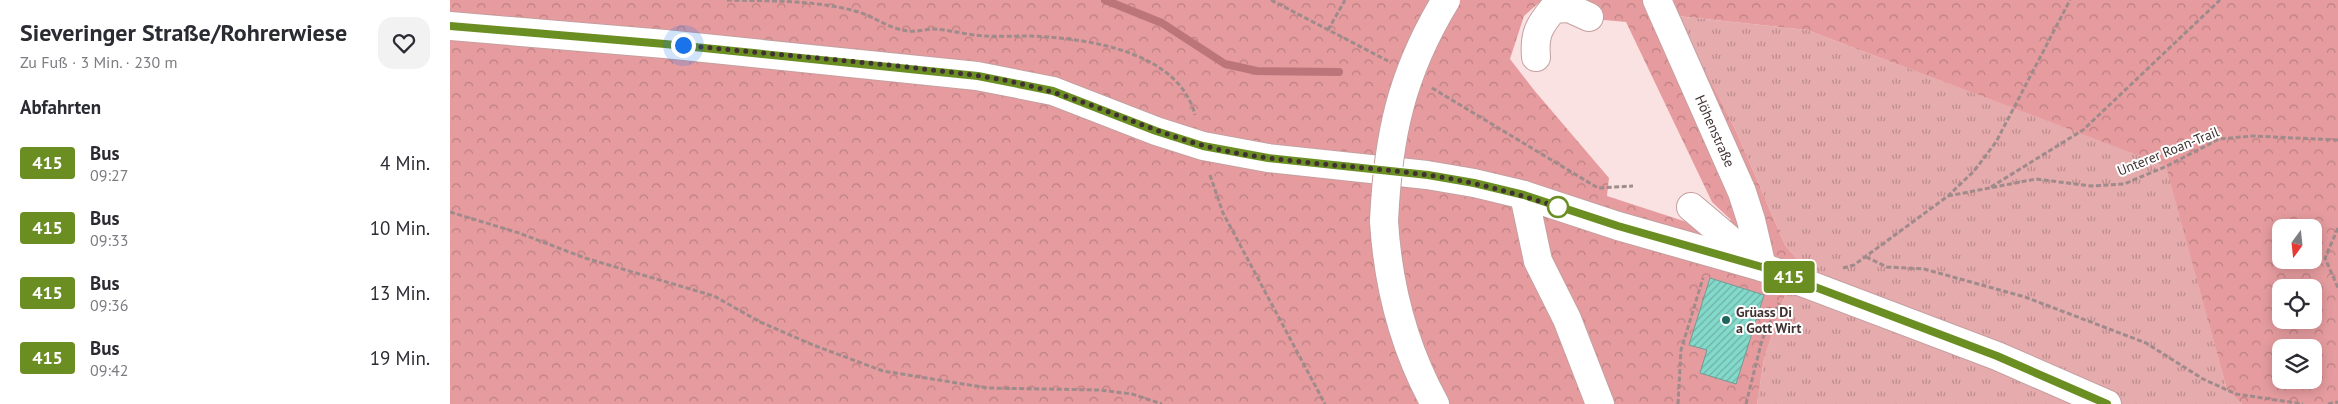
<!DOCTYPE html>
<html lang="de">
<meta charset="utf-8">
<style>
:root{--surface:#fff;--page:#f2f2f3;--text:#2b2b33;--muted:#7c7c81}
body{margin:0;font-family:"PT Sans",sans-serif;background:var(--page);color:var(--text);height:100vh;display:flex;flex-direction:column;font-size:19px;white-space:nowrap}
*{box-sizing:border-box;margin:0}
p{font-size:16px;color:var(--muted)}
.icon{flex:none;width:28px;height:28px;fill:none;stroke:currentColor;stroke-width:2;stroke-linecap:round;stroke-linejoin:round}
.map{position:relative;flex:1;overflow:hidden}
.drawer{display:flex;flex-direction:column;background:var(--surface);width:450px}
.drawer>*{flex:none}
.badge{padding:0 10px;border-radius:4px;font-size:18px;line-height:32px}
.needle{width:32px;rotate:195deg}
.fabs{position:absolute;left:1822px;top:219px;display:grid;gap:10px}
.fabs a{display:grid;place-items:center;width:50px;height:50px;border-radius:10px;background:var(--surface);box-shadow:0 2px 12px #0003;font-size:25px}
.you{position:absolute;width:25px;height:25px;margin:-12px;border:4px solid #fff;border-radius:50%;background:#1a73e8;box-shadow:0 0 0 8px #1a73e833}
.map>.badge{position:absolute;translate:-50% -50%;box-shadow:0 0 0 2px #fff}
h2{padding:0 20px;font-size:19px;line-height:45px}
.round{display:grid;place-items:center;flex:none;width:52px;height:52px;border-radius:15px;background:var(--page)}
.head{display:flex;align-items:center;justify-content:space-between;height:85px;padding:0 20px}
h1{font-size:24px;font-weight:600;line-height:38px}
ul{padding:0;list-style:none}
li{display:flex;align-items:center;gap:15px;height:65px;padding:0 20px}
li div{flex:1}
li b{display:block;font-size:19px}
li em{font-style:normal}
li .badge{min-width:55px;font-weight:700;text-align:center}
main{display:flex;flex:1;min-height:0}
.map>svg:first-child{display:block}
.grass{fill:url(#grass-tufts)}
.forest{fill:url(#forest-crowns);fill-rule:evenodd}
.lines{fill:none;stroke-linecap:round;stroke-linejoin:round}
.stream{stroke:#bc767a;stroke-width:8}
.building{fill:url(#building-hatch);stroke:#739b93}
.minor-casing{stroke:#c59fa0;stroke-width:30}
.major-casing{stroke:#c59fa0;stroke-width:30}
.path{stroke:#9f8b8b;stroke-width:3;stroke-dasharray:5 2.5;stroke-linecap:butt}
.minor{stroke:#fff;stroke-width:28}
.major{stroke:#fff;stroke-width:28}
.minor-bridge-casing{stroke:#c59fa0;stroke-width:30;stroke-linecap:butt}
.minor-bridge{stroke:#fff;stroke-width:28}
.line-casing{stroke:#fff;stroke-width:11}
.line{stroke:#6b8e23;stroke-width:8}
.walk{stroke:#413232;stroke-width:5;stroke-dasharray:0 9}
.stop-dot{fill:#fff;stroke:#6b8e23;stroke-width:2.5}
.poi-dot{fill:#1f675d;stroke:#fff;stroke-width:2}
.labels{text-anchor:middle;stroke-width:4;stroke-linejoin:round;paint-order:stroke}
.street-label{font-size:14px;fill:#413232;stroke:#fff}
.poi-label{font-size:14px;font-weight:bold;fill:#413232;stroke:#fff;text-anchor:start}
</style>
<main>
<section class="drawer">
<div class="head"><div><h1>Sieveringer Straße/Rohrerwiese</h1><p>Zu Fuß · 3 Min. · 230 m</p></div><a class="round"><svg class="icon" aria-label="heart" viewBox="0 0 24 24"><path d="M12 20l-8-8c-3-5 5-10 8-4 3-6 11-1 8 4z"/></svg></a></div>
<h2>Abfahrten</h2>
<ul>
<li><span class="badge" style="background:#6b8e23;color:#fff">415</span><div><b>Bus</b><p>09:27</p></div><em>4 Min.</em></li>
<li><span class="badge" style="background:#6b8e23;color:#fff">415</span><div><b>Bus</b><p>09:33</p></div><em>10 Min.</em></li>
<li><span class="badge" style="background:#6b8e23;color:#fff">415</span><div><b>Bus</b><p>09:36</p></div><em>13 Min.</em></li>
<li><span class="badge" style="background:#6b8e23;color:#fff">415</span><div><b>Bus</b><p>09:42</p></div><em>19 Min.</em></li>
</ul>
</section>
<div class="map">
<svg width="1888" height="404" viewBox="0 0 1888 404">
<defs>
<pattern id="grass-tufts" width="24" height="20" patternUnits="userSpaceOnUse" patternTransform="scale(1.25)"><rect width="24" height="20" fill="#e6abad"/><path d="M3 7l-1-3M5 7V3M7 7l1-3M15 17l-1-3M17 17v-4M19 17l1-3" fill="none" stroke="#bc8c8d"/></pattern>
<pattern id="forest-crowns" width="20" height="18" patternUnits="userSpaceOnUse" patternTransform="scale(1.25)"><rect width="20" height="18" fill="#e69c9f"/><path d="M2 6a3 3 0 1 1 6 0M12 15a3 3 0 1 1 6 0" fill="none" stroke="#bc8082"/></pattern>
<pattern id="building-hatch" width="6" height="6" patternUnits="userSpaceOnUse" patternTransform="scale(1.25)"><rect width="6" height="6" fill="#83dacb"/><path d="M-1 1l2-2M0 6l6-6M5 7l2-2" fill="none" stroke="#6db1a5"/></pattern>
</defs>
<rect width="100%" height="100%" fill="#fbe2e2"/>
<!-- grass -->
<path class="grass" d="M 1226,16 L 1357,30 L 1717,166 L 1777,390 L 1792,404 L 1307,404 L 1314,359 L 1347,259 L 1335,245 L 1286,131 Z"/>
<!-- forest -->
<path class="forest" d="M 0,0 L 1092,0 L 1074,16 L 1060,59 L 1084,90 L 1159,178 L 1157,196 L 1252,227 L 1253,237 L 1281,220 L 1262,202 L 1176,22 L 1154,20 L 1116,0 L 1888,0 L 1888,404 L 1792,404 L 1777,390 L 1716,166 L 1357,30 L 1227,16 L 1286,131 L 1335,245 L 1347,259 L 1314,359 L 1307,404 L 0,404 ZM 1831,228 L 1864,228 L 1864,260 L 1831,260 ZM 1831,288 L 1864,288 L 1864,320 L 1831,320 ZM 1831,348 L 1864,348 L 1864,380 L 1831,380 Z"/>
<g class="lines">
<!-- stream -->
<path class="stream" d="M 655,0 L 712,23 L 775,64 L 807,71 L 889,72"/>
</g>
<!-- building -->
<path class="building" d="M 1260,278 L 1314,295 L 1286,384 L 1250,373 L 1257,350 L 1239,345 Z"/>
<g class="lines">
<!-- minor casing -->
<g class="minor-casing">
<path id="minor" d="M 1207,0 L 1292,192 L 1301,220 L 1312,267
M 1086,57 C 1084,34 1089,26 1103,9 L 1119,8 L 1139,17
M 1074,195 L 1088,261 L 1117,319 L 1150,404
M 1241,207 L 1312,267
M 934,221 C 938,287 953,346 985,404"/>
</g>
<!-- major casing -->
<g class="major-casing">
<path id="major" d="M 0,26 L 215,44 L 527,76 L 603,91 L 706,131 L 753,146 L 818,158 L 977,175 L 1024,183 L 1074,195 L 1168,226 L 1312,267 L 1547,356 L 1657,404"/>
</g>
<!-- path -->
<path class="path" d="M 277,0 C 320,1 364,0 405,11 C 424,16 439,29 458,31 C 467,32 476,29 485,29 C 501,30 517,35 534,36 C 555,37 577,35 598,37 C 651,41 730,56 745,115
M 821,0 L 938,61
M 878,30 L 895,0
M 982,88 L 1148,188 L 1183,186
M 760,175 L 773,213 L 875,404
M 1541,187 L 1633,130 L 1770,0
M 1498,196 L 1586,179 L 1641,186 L 1674,184 L 1717,166 L 1769,139 L 1803,136 L 1888,140
M 0,212 L 69,233 L 135,258 L 264,296 L 310,322 L 363,345 L 433,371 L 538,388 L 650,390 L 682,394 L 712,404
M 1888,228 L 1875,258 L 1888,288
M 1416,257 L 1437,267 L 1474,269 L 1575,297 L 1696,343 L 1753,379 L 1786,394 L 1853,404
M 1393,268 L 1404,265 L 1415,257 L 1498,196 L 1524,171 L 1546,142 L 1620,0
M 1228,404 L 1231,350 L 1253,278
M 1296,404 L 1312,340 L 1329,303
M 1878,404 L 1888,402"/>
<!-- minor -->
<use href="#minor" class="minor"/>
<!-- major -->
<use href="#major" class="major"/>
<!-- minor-bridge casing -->
<g class="minor-bridge-casing">
<path id="minor-bridge" d="M 934,221 C 938,136 951,74 996,0"/>
</g>
<!-- minor-bridge -->
<use href="#minor-bridge" class="minor-bridge"/>
</g>
<g class="lines">
<!-- line casing -->
<g class="line-casing">
<path id="line" d="M 0,26 L 215,44 L 528,76 L 603,91 L 706,131 L 753,146 L 818,158 L 978,175 L 1024,183 L 1074,195 L 1168,226 L 1312,267 L 1547,356 L 1657,404"/>
</g>
<!-- line -->
<use href="#line" class="line"/>
<!-- walk -->
<path class="walk" d="M 233,45 C 308,53 382,59 457,67 C 495,72 535,75 572,84 C 644,100 709,138 781,152 C 846,164 912,166 977,175 C 1022,181 1065,193 1108,207"/>
</g>
<!-- markers -->
<circle class="stop-dot" cx="1108" cy="207" r="10"/>
<circle class="poi-dot" cx="1276" cy="320" r="5"/>
<g class="labels">
<!-- street labels -->
<g class="street-label">
<text transform="translate(1265 131) rotate(66)" y="5">Höhenstraße</text>
<text transform="translate(1718 151) rotate(-22)" y="5">Unterer Roan-Trail</text>
</g>
<!-- poi labels -->
<g class="poi-label">
<text x="1286" y="317">Grüass Di<tspan x="1286" dy="16">a Gott Wirt</tspan></text>
</g>
</g>
</svg>
<div class="fabs">
<a><svg class="needle" viewBox="-14 -14 28 28"><path d="M0-13l5 13h-10z" fill="#e53935"/><path d="M0 13l5-13h-10z" fill="#7c7c81"/></svg></a>
<a><svg class="icon" aria-label="locate" viewBox="0 0 24 24"><circle cx="12" cy="12" r="6"/><path d="M12 2v4M12 18v4M2 12h4M18 12h4"/></svg></a>
<a><svg class="icon" aria-label="layers" viewBox="0 0 24 24"><path d="M12 4l9 5-9 5-9-5zM3 14l9 5 9-5"/></svg></a>
</div>
<div class="you" style="left:233px;top:45px"></div>
<b class="badge" style="left:1339px;top:277px;background:#6b8e23;color:#fff">415</b>
</div>
</main>
